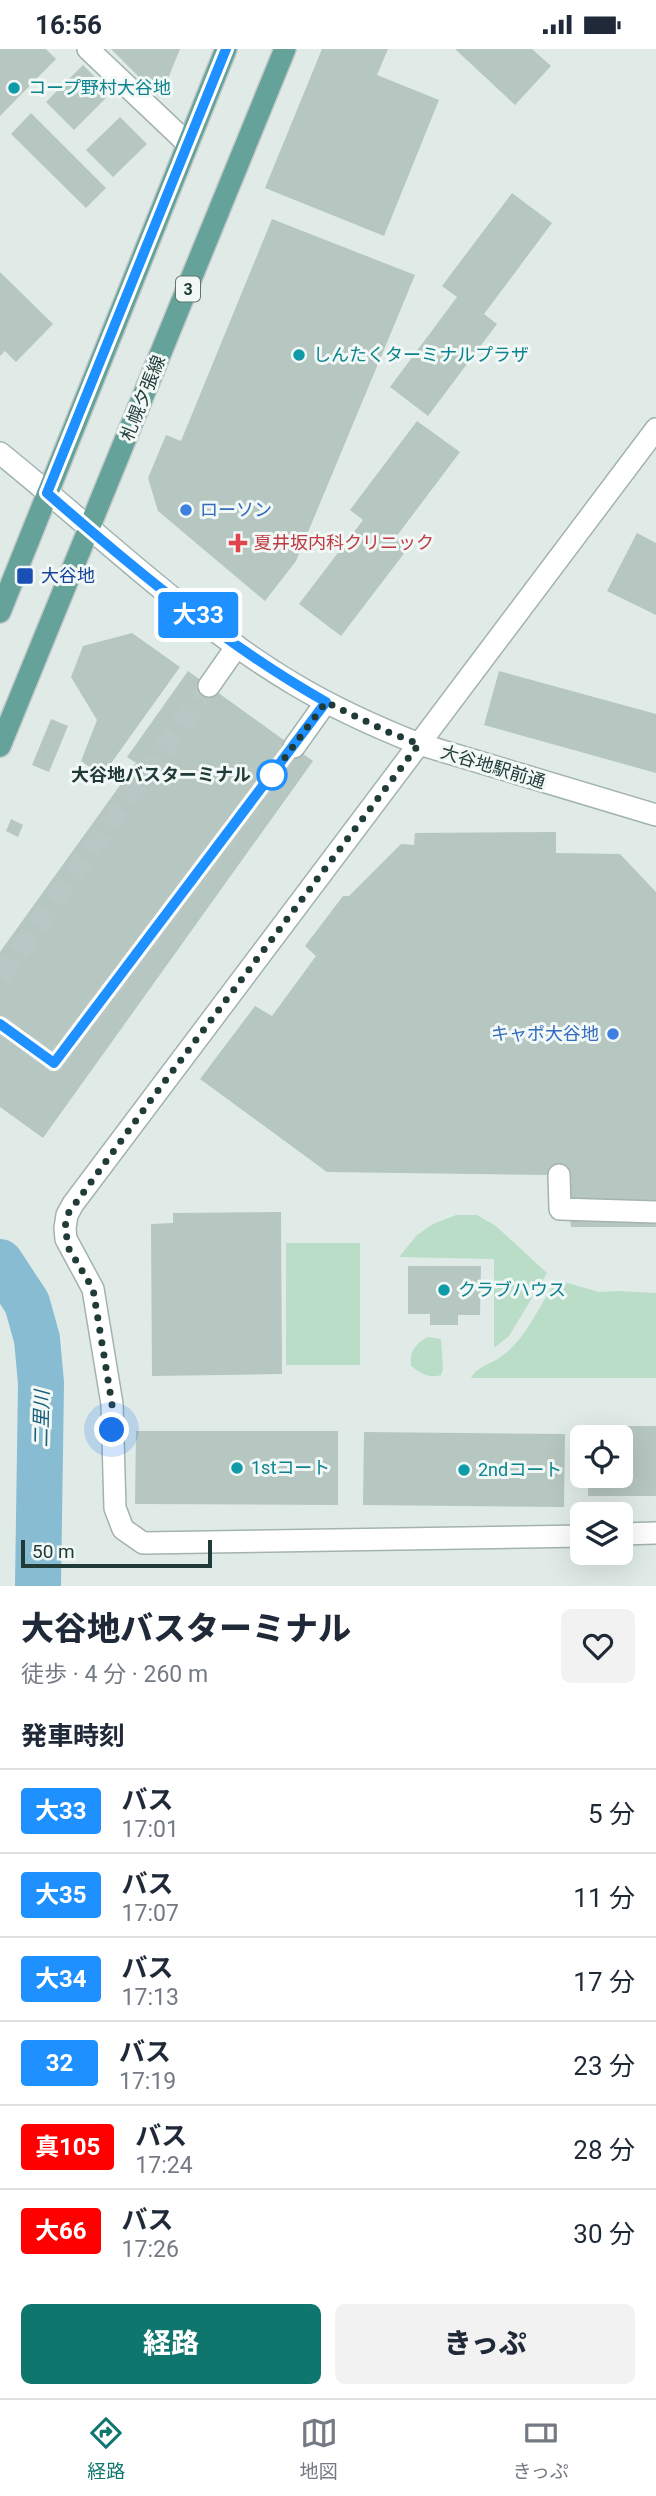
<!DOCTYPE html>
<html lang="ja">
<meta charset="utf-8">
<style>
:root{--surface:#fff;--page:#f2f2f3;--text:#1f2937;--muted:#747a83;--line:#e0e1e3;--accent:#0f766e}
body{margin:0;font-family:Roboto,"Noto Sans JP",sans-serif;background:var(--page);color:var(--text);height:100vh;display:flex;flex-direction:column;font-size:26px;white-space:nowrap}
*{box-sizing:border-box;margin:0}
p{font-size:23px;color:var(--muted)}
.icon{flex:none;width:38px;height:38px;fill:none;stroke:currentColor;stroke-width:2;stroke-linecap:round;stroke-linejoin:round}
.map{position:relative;height:1537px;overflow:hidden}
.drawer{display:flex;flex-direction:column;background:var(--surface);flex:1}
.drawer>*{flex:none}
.badge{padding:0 14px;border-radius:5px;font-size:24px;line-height:46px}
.buttons{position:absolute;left:570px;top:1376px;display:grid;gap:14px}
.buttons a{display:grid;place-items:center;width:63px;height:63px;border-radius:10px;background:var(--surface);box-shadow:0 7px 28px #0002;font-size:35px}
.scale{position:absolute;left:21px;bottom:18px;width:191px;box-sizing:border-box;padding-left:7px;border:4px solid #213c38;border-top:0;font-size:19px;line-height:24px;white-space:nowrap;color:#213c38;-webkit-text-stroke:5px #f1f8f5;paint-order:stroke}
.you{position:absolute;width:35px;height:35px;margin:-18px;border:5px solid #fff;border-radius:50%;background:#1a73e8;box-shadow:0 0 0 10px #1a73e833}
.map>.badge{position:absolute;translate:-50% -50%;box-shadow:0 0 0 4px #fff}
h2{padding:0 21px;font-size:26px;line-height:63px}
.round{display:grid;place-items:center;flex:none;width:74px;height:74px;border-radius:10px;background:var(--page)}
.summary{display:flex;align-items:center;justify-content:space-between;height:119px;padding:0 21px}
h1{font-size:33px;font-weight:800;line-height:52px}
.action{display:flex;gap:14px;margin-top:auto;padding:14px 21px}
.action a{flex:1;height:80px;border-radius:10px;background:var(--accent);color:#fff;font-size:28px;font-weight:800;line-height:80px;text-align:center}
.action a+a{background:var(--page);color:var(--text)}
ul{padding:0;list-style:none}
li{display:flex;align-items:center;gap:21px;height:84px;padding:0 21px;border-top:2px solid var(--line)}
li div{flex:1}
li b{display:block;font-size:26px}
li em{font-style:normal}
li .badge{min-width:77px;font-weight:700;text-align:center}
.status{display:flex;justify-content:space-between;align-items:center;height:49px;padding:0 35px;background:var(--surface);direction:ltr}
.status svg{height:19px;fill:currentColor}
.tab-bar{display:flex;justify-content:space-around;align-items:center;height:98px;border-top:2px solid var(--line);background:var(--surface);font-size:19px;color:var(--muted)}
.tab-bar a{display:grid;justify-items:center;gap:4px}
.tab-bar .on{color:var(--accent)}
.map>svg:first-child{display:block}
.green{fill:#b9ddc7}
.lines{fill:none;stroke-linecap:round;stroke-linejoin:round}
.river{stroke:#87bcd2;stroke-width:46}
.building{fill:#b6c6c1}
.minor-tunnel{stroke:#bac8c5;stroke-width:21;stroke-dasharray:21 10;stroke-linecap:butt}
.minor-casing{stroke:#a3b3b0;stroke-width:24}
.major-casing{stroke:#c1c8c7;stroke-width:24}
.minor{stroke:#fff;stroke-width:21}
.major{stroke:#64a29a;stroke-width:21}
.line-casing{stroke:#fff;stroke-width:16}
.line{stroke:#1e90ff;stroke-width:10}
.walk{stroke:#213c38;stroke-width:7;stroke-dasharray:0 12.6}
.culture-dot{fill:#0f9aa8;stroke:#f1f8f5;stroke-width:2.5}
.shop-dot{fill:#3f7fe0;stroke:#f1f8f5;stroke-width:2.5}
.health-dot{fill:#e0444e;stroke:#f1f8f5;stroke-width:2.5}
.transit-dot{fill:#1a4fb4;stroke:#f1f8f5;stroke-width:2.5}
.stop-dot{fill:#fff;stroke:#1e90ff;stroke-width:3.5}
.labels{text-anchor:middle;stroke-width:6;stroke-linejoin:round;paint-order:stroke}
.shield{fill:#f1f8f5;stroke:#5f7471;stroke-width:2}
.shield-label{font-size:16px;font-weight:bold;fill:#213c38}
.culture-label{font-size:18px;fill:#0d838f;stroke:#f1f8f5;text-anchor:start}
.street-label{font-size:18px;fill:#213c38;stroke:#f1f8f5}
.shop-label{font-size:18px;fill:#366cbe;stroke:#f1f8f5;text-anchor:start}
.health-label{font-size:18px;fill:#be3a42;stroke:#f1f8f5;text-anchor:start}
.transit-label{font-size:18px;fill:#164399;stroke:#f1f8f5;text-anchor:start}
.stop-label{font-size:18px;font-weight:bold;fill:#213c38;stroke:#f1f8f5;text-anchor:end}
.water-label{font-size:19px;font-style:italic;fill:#1a5c79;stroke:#f1f8f5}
</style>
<div class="status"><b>16:56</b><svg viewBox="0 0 49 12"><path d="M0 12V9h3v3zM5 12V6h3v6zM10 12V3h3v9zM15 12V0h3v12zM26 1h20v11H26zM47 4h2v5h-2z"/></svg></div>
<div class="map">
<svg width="656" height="1537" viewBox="0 0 656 1537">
<rect width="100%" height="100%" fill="#e0ebe8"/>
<!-- green -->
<path class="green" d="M 456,1166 L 477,1166 L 496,1177 L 547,1224 L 509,1287 L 494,1299 L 494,1210 L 399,1208 L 417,1186 L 433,1175 Z
M 286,1194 L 360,1194 L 360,1316 L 286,1316 Z
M 557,1231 L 599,1243 L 618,1242 L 656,1244 L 656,1329 L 471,1329 C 477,1317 492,1315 502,1307 C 527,1289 539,1256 557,1231 Z
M 428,1288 L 441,1290 L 443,1320 L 441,1326 C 429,1330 421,1324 411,1317 C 409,1303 416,1294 428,1288 Z"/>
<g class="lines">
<!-- river -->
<path class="river" d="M 0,1213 L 27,1254 L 37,1290 L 41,1334 L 38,1537"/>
</g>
<!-- building -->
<path class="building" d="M 0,0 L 46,0 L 56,10 L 0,67 Z
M 111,0 L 180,0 L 160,49 Z
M 322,0 L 388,0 L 377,26 L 439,51 L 384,187 L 265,139 Z
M 455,0 L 532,0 L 551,17 L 515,56 Z
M 83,16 L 111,44 L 74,81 L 46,53 Z
M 31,64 L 106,139 L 86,159 L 11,85 Z
M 120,68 L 147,95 L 113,128 L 86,101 Z
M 512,144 L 552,174 L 484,265 L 497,275 L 428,367 L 390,338 L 457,248 L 442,237 Z
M 272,170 L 415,226 L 296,512 L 265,552 L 158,462 L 148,429 L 166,386 L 181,392 Z
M 0,223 L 53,275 L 16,313 L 5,302 L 0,307 Z
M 417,372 L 460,403 L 396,488 L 409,498 L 341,587 L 299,555 L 363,471 L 350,461 Z
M 637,484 L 656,494 L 656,566 L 607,542 Z
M 132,584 L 180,618 L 102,727 L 81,712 L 97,671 L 71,628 L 83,597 Z
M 188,622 L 313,712 L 43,1089 L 0,1058 L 0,903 L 136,714 L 127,708 Z
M 499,622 L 656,665 L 656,724 L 484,676 Z
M 51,670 L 68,677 L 49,723 L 32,716 Z
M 11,770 L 23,776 L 18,788 L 6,782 Z
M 556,783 L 556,804 L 620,805 L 656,843 L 656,1178 L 571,1178 L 570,1169 L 551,1169 L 551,1126 L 327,1123 L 200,1030 L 255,957 L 272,967 L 316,907 L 305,897 L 343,847 L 349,847 L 401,795 L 414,796 L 415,784 Z
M 281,1163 L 282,1325 L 152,1327 L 151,1175 L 173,1174 L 173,1164 Z
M 408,1217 L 481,1217 L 480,1266 L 458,1266 L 458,1276 L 430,1276 L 430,1265 L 408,1265 Z
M 588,1377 L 656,1377 L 656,1447 L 588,1447 L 588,1426 L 621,1426 L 621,1388 L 588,1388 Z
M 136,1382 L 338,1382 L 338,1456 L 135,1455 Z
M 364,1383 L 565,1385 L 564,1458 L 363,1456 Z"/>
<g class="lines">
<!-- minor-tunnel -->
<path class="minor-tunnel" d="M 0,928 L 209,637
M 0,975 L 54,1014 L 294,698"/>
<!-- minor casing -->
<g class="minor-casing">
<path id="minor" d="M 88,0 L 187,94
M 0,404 C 97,482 187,571 294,635 C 334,659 376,678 419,695 L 656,766
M 209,637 L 237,597
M 294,698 L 326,653
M 559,1126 L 560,1160 L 656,1163
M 621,1485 L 656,1484
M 583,1487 L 143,1494 L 123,1480 L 115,1459 L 112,1355 L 93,1240 L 66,1190 L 65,1179 L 67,1166 L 73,1155 L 656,380"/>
</g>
<!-- major casing -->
<g class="major-casing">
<path id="major" d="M 0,563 L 226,0
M 0,697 L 285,0"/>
</g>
<!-- minor -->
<use href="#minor" class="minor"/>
<!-- major -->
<use href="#major" class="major"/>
</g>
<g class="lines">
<!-- line casing -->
<g class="line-casing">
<path id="line" d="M 0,975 L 54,1014 L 326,653 C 225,596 134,520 47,444 L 226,0"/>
</g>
<!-- line -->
<use href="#line" class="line"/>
<!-- walk -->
<path class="walk" d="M 112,1381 L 112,1355 L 93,1240 L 69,1200 L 65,1179 L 67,1166 L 153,1048 L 419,695 L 388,683 L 326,653 L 272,726"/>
</g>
<!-- markers -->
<g class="culture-dot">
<circle cx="14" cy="39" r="7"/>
<circle cx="299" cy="306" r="7"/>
<circle cx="444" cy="1241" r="7"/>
<circle cx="237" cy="1419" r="7"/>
<circle cx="464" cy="1421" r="7"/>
</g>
<g class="shop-dot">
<circle cx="186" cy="461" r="7"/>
<circle cx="613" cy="985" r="7"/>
</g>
<path class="health-dot" d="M234.5 483.5h7v7h7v7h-7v7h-7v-7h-7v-7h7z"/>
<rect class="transit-dot" x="16" y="518" width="18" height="18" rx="3.5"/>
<circle class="stop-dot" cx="272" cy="726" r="14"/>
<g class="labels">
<!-- shield labels -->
<rect class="shield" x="176" y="227.5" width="24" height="25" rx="5"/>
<g class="shield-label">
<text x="188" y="246">3</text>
</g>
<!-- culture labels -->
<g class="culture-label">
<text x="28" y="45">コープ野村大谷地</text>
<text x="313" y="312">しんたくターミナルプラザ</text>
<text x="458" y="1247">クラブハウス</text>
<text x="251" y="1425">1stコート</text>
<text x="478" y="1427">2ndコート</text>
</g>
<!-- street labels -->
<g class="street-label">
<text transform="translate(143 349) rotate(-68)" y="6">札幌夕張線</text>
<text transform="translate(493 718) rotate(17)" y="6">大谷地駅前通</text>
</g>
<!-- shop labels -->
<g class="shop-label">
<text x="200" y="467">ローソン</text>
<text x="599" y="991" text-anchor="end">キャポ大谷地</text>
</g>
<!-- health labels -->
<g class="health-label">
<text x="254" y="500">夏井坂内科クリニック</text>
</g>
<!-- transit labels -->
<g class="transit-label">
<text x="41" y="533">大谷地</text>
</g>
<!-- stop labels -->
<g class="stop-label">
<text x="251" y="732">大谷地バスターミナル</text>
</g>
<!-- water labels -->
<g class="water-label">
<text transform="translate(41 1370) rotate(-89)" y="7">二里川</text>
</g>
</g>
</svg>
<div class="buttons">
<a><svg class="icon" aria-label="locate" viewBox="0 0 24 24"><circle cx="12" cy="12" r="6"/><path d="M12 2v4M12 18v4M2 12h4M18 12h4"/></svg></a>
<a><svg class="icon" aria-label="layers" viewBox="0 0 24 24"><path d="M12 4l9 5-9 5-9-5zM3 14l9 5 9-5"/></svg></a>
</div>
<div class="scale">50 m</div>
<div class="you" style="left:112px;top:1381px"></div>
<b class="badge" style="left:198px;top:566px;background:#1e90ff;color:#fff">大33</b>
</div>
<section class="drawer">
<div class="summary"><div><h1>大谷地バスターミナル</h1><p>徒歩 · 4 分 · 260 m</p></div><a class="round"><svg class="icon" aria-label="heart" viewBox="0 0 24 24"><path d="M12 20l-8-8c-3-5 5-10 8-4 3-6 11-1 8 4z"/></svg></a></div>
<h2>発車時刻</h2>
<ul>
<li><span class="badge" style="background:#1e90ff;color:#fff">大33</span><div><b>バス</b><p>17:01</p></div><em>5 分</em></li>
<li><span class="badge" style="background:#1e90ff;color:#fff">大35</span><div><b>バス</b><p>17:07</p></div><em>11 分</em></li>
<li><span class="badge" style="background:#1e90ff;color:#fff">大34</span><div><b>バス</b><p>17:13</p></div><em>17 分</em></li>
<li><span class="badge" style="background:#1e90ff;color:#fff">32</span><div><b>バス</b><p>17:19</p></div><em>23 分</em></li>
<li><span class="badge" style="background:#f00;color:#fff">真105</span><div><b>バス</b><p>17:24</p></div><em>28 分</em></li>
<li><span class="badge" style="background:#f00;color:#fff">大66</span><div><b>バス</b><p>17:26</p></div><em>30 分</em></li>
</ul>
<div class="action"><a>経路</a><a>きっぷ</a></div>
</section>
<nav class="tab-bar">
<a class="on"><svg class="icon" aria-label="directions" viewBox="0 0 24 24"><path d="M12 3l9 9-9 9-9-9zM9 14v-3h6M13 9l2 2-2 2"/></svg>経路</a>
<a><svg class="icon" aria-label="map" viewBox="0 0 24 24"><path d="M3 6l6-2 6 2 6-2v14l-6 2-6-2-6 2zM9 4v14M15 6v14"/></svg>地図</a>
<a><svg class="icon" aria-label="tickets" viewBox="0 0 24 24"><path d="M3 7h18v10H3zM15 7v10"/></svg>きっぷ</a>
</nav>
